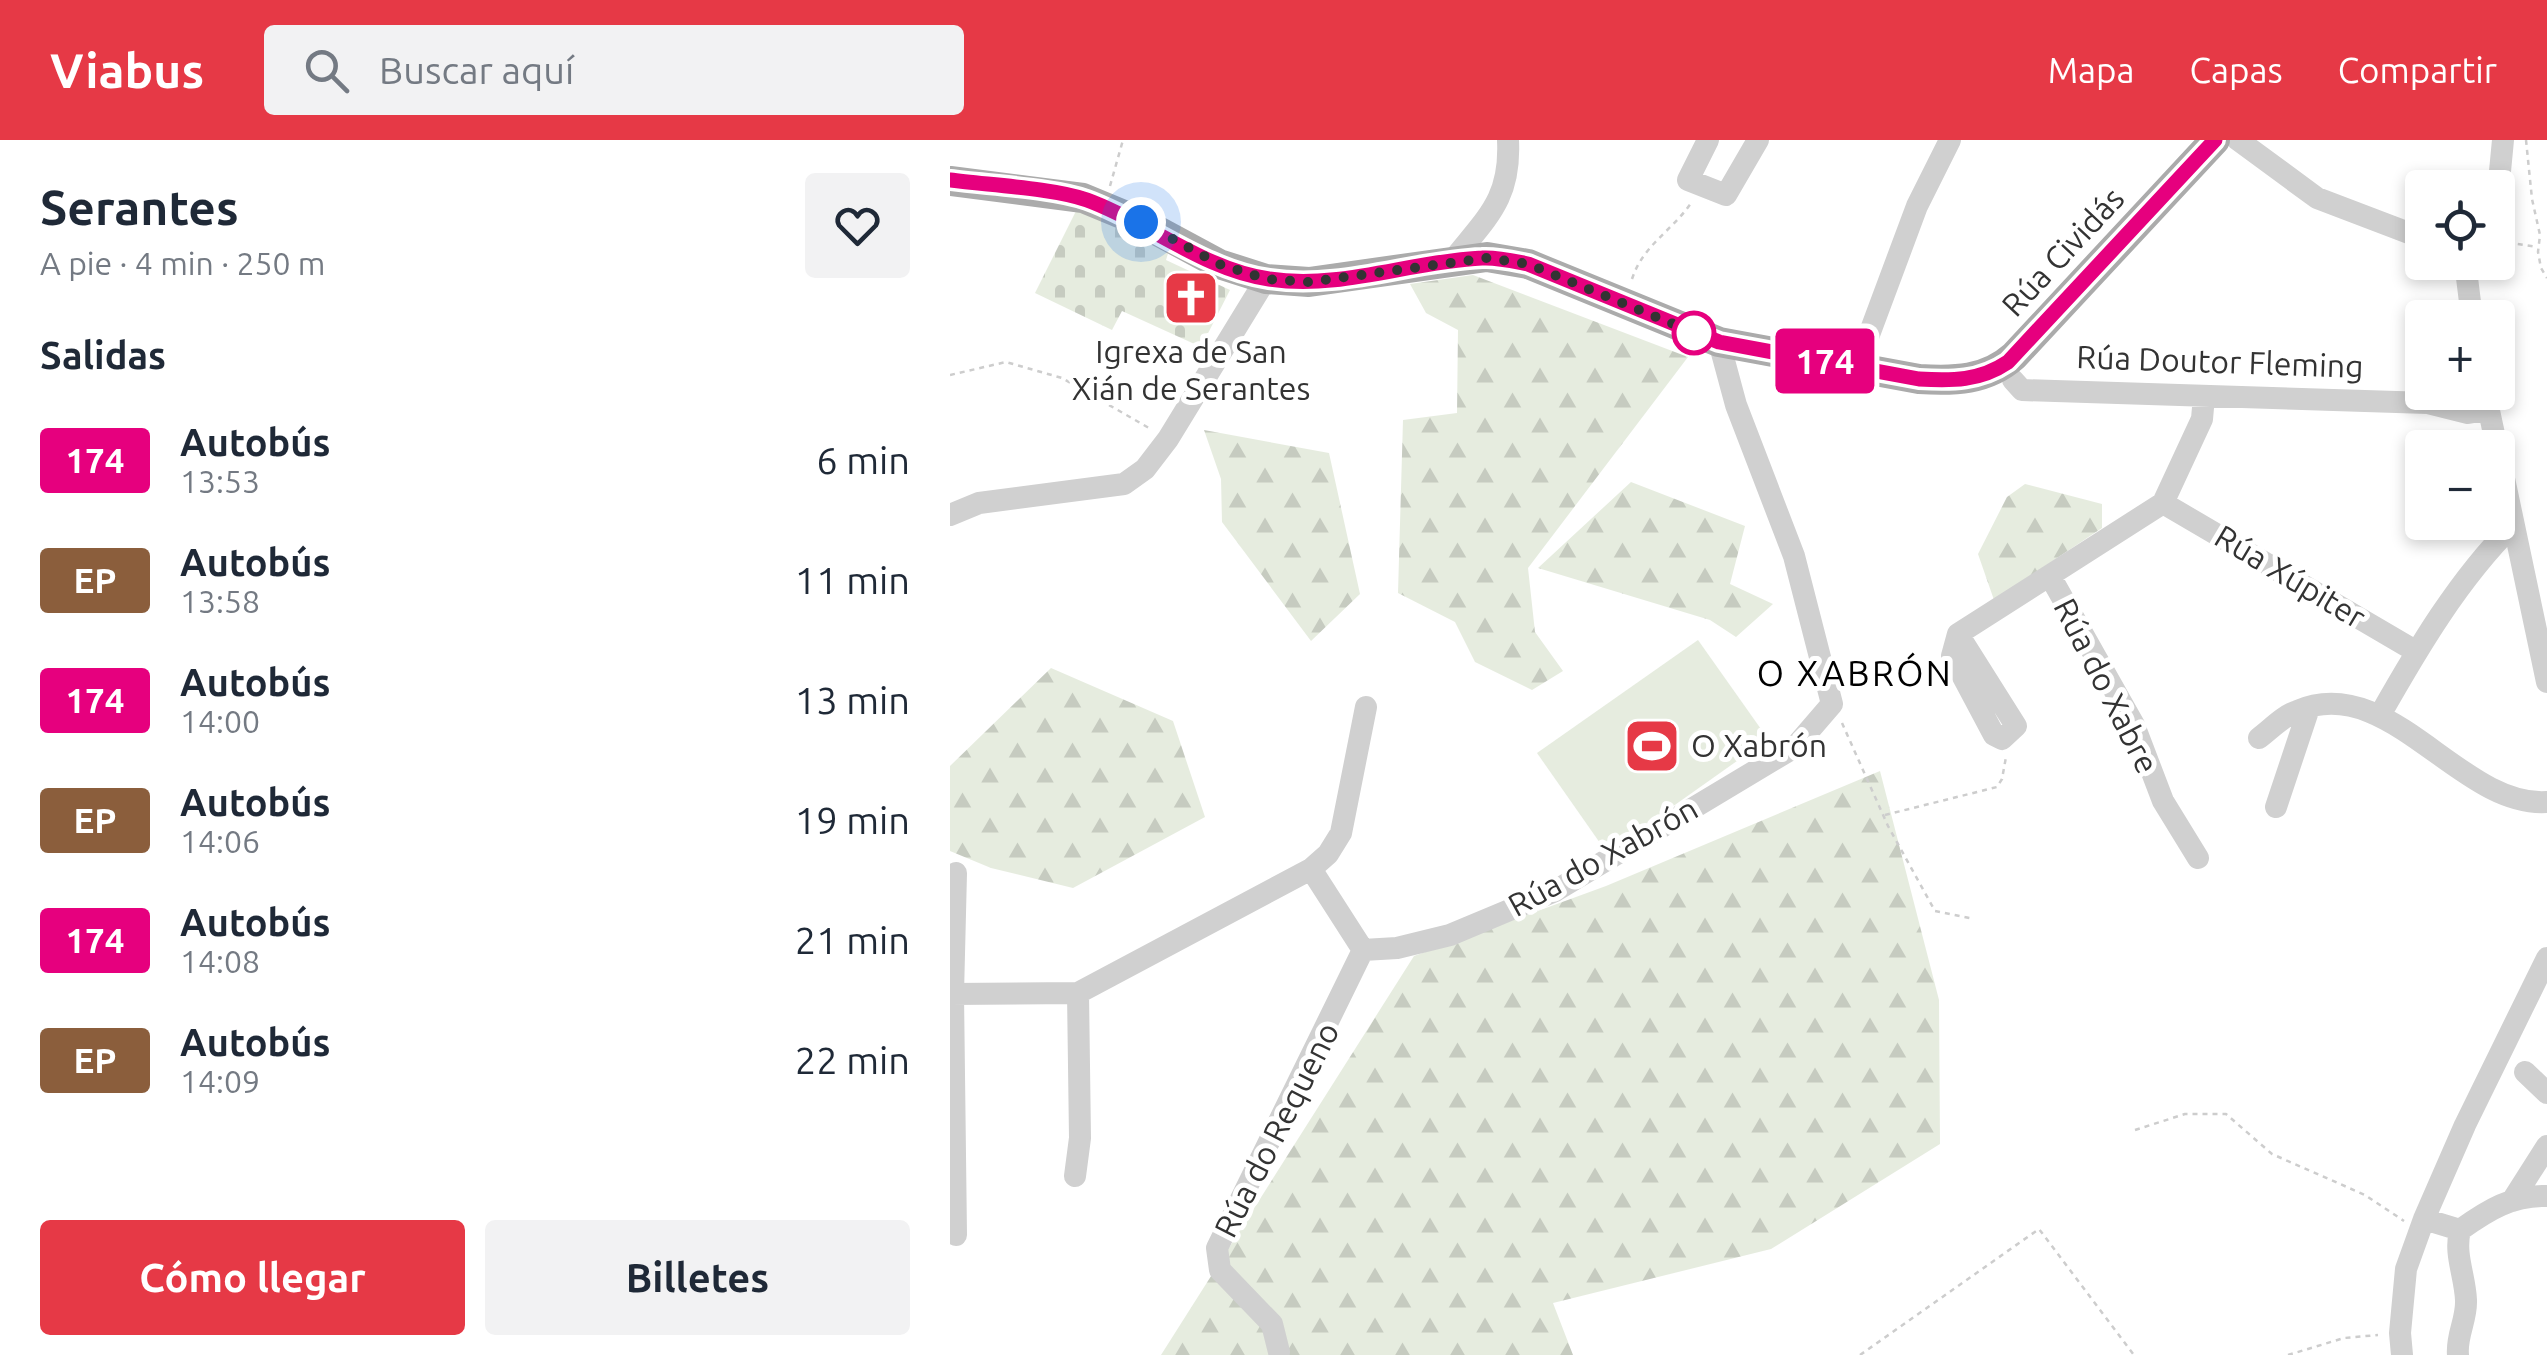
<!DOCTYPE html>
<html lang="es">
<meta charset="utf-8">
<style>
:root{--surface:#fff;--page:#f2f2f3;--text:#1f2937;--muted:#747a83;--accent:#e63946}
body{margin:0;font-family:Ubuntu,sans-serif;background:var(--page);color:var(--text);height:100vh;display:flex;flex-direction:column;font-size:38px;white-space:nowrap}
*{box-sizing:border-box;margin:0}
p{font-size:32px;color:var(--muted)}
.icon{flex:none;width:55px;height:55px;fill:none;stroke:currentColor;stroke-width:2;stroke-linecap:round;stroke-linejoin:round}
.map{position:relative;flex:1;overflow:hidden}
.details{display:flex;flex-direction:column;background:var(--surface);width:950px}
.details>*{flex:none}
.badge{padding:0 20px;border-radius:8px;font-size:35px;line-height:65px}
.fabs{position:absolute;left:1455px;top:30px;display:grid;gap:20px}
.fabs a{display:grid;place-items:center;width:110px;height:110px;border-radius:10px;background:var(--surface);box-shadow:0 5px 15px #0003;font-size:50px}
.you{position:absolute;width:50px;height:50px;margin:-25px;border:8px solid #fff;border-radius:50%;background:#1a73e8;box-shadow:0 0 0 15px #1a73e833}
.map>.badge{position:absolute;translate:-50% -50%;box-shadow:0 0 0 5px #fff}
h2{padding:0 40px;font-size:38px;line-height:90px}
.round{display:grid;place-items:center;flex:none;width:105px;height:105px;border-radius:10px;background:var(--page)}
.overview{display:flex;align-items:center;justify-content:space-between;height:170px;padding:0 40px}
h1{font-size:48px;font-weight:700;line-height:75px}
.cta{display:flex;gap:20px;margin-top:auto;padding:20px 40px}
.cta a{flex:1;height:115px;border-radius:10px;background:var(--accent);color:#fff;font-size:40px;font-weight:700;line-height:115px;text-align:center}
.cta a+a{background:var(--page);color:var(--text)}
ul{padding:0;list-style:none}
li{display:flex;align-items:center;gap:30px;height:120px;padding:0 40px}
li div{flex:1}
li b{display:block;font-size:38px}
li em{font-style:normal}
li .badge{min-width:110px;font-weight:700;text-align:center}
header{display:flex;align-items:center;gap:60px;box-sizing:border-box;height:140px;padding:0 50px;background:var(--accent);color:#fff}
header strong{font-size:48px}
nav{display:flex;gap:55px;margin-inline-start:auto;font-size:35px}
.search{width:700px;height:90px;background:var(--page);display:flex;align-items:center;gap:25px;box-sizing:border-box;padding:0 35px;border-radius:10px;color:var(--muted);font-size:38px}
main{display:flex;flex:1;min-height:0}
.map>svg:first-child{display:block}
.forest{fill:url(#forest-firs)}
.cemetery{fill:url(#cemetery-stones)}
.garden{fill:#e6ecdf}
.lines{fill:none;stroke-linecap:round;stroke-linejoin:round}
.path{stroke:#cdcdcd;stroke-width:2.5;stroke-dasharray:5 5;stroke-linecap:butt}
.minor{stroke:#d0d0d0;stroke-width:22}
.major{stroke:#ababab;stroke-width:30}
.line-casing{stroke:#fff;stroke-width:22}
.line{stroke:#e6007e;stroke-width:15}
.walk{stroke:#333;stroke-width:10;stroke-dasharray:0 18}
.stop-dot{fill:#fff;stroke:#e6007e;stroke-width:5}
.labels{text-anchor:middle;stroke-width:10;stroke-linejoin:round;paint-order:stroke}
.street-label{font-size:32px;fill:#333;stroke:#fff}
.poi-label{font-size:32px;fill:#333;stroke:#fff}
.neighbourhood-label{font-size:35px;letter-spacing:2.5px;fill:#000;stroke:#fff}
</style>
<header>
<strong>Viabus</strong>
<div class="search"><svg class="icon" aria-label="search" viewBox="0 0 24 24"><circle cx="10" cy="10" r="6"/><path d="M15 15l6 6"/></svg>Buscar aquí</div>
<nav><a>Mapa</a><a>Capas</a><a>Compartir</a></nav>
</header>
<main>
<section class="details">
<div class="overview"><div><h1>Serantes</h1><p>A pie · 4 min · 250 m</p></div><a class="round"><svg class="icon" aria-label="heart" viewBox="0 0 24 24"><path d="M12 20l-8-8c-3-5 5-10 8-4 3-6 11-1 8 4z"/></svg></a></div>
<h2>Salidas</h2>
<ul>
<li><span class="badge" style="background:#e6007e;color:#fff">174</span><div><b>Autobús</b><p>13:53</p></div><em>6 min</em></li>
<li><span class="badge" style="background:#8b5e3c;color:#fff">EP</span><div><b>Autobús</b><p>13:58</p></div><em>11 min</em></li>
<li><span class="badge" style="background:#e6007e;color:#fff">174</span><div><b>Autobús</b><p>14:00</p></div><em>13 min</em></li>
<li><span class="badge" style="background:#8b5e3c;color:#fff">EP</span><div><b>Autobús</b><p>14:06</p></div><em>19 min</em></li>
<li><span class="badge" style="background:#e6007e;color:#fff">174</span><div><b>Autobús</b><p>14:08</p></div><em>21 min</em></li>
<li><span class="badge" style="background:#8b5e3c;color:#fff">EP</span><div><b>Autobús</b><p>14:09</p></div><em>22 min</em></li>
</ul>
<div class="cta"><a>Cómo llegar</a><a>Billetes</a></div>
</section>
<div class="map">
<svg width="1597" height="1215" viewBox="0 0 1597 1215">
<defs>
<pattern id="forest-firs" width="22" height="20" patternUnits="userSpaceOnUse" patternTransform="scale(2.5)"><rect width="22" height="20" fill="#e6ecdf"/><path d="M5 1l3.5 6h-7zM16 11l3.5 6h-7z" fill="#c6cbc0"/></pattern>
<pattern id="cemetery-stones" width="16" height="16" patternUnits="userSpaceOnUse" patternTransform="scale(2.5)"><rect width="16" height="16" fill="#e6ecdf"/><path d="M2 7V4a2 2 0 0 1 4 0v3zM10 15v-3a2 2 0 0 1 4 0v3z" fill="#c6cbc0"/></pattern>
</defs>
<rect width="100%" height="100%" fill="#fff"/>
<!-- forest -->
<path class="forest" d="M 523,135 L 738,217 L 578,428 L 585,492 L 613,531 L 582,550 L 525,522 L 505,482 L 448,453 L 453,280 L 507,273 L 508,190 L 476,173 L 460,144 Z
M 254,290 L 379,313 L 410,454 L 361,501 L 272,382 L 271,339 Z
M 681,342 L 795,386 L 780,444 L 823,464 L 786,497 L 760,480 L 588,428 Z
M 1075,344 L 1152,364 L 1152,388 L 1044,460 L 1028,414 L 1057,357 Z
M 101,528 L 223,581 L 255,677 L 123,748 L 41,728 L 0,711 L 0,626 Z
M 930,631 L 989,860 L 990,1004 L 821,1109 L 603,1163 L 623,1215 L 211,1215 L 464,816 L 656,746 Z"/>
<!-- cemetery -->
<path class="cemetery" d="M 128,67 L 220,107 L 216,120 L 280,150 L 251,207 L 172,171 L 162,190 L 85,153 Z"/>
<!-- garden -->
<path class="garden" d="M 748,500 L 818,599 L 657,713 L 587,613 Z"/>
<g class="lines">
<!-- path -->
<path class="path" d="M 1576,0 L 1582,59 L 1590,95 L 1588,112 L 1591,128 L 1597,138
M 160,46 L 173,0
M 1548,101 L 1587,107
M 682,139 C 693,105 722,91 741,63
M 0,235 L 56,222 L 112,238 L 199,288
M 892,583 L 938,686 L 985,771 L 1024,779
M 935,675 L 1047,647 L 1052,639 L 1056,617
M 1185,990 L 1235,974 L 1276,974 L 1322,1014 L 1415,1055 L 1454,1081
M 910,1215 L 1089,1089 L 1184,1215
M 1338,1215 L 1394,1198 L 1428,1195"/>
<!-- minor -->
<path class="minor" d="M 758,0 L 738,40 L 776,55 L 808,0
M 1288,0 L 1367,58 L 1472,98
M 1548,52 L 1553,0
M 503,120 C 537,77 561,59 558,0
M 1515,122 L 1522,178
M 907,227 L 967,66 L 1000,0
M 1063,240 L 1072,250 L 1478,263 L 1518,273 L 1536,270
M 1535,252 L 1547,308
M 1548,310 L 1597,542
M 1213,363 L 1467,512
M 0,375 L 29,363 L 174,344 L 195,329 L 218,299 L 316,139
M 1100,436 L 1184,585 L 1213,661 L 1248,718
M 1008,494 L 1066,586 L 1052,599 L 1044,595 L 1002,516 L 1008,494 L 1213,363 L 1252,279 L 1254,256
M 1430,575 C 1468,508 1508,440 1563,385
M 1309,598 C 1321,589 1333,576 1347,571 C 1439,531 1510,668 1597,662
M 1326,667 L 1359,568
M 361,729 L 413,810
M 413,810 L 447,808 L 500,795 L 605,751 L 845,607 L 882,564 L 844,416 L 786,265 L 769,202
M 0,854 L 128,853 L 361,729 L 378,714 L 391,693 L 416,567
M 1575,932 L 1597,953
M 125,1036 L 130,998 L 128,853
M 1562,1061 L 1597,1006
M 1474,1079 L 1510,1090 C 1538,1070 1562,1055 1597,1056
M 6,1095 L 3,854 L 6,733
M 329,1212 L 322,1184 L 270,1130 L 267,1108 L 413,810
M 1452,1215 L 1450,1193 L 1456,1129 L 1474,1079 L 1515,985 L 1597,818
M 1508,1215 C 1506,1195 1517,1180 1516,1160 C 1515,1135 1504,1115 1510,1090"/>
<!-- major -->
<path class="major" d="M 0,41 L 133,58 L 191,82 L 269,124 L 316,139 L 359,142 L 537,117 L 578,124 L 769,202 L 969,239 C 1004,241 1036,241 1064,216 L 1265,0"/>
</g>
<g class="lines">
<!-- line casing -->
<g class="line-casing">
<path id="line" d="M 0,40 C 37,45 104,48 137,60 C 198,82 254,130 319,139 C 391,150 461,121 532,118 C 547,117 563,121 578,124 L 769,202 L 969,239 C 1002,241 1030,241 1058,222 L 1265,0"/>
</g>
<!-- line -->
<use href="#line" class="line"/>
<!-- walk -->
<path class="walk" d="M 191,82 L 269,124 L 316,139 L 359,142 L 537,118 L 578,124 L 750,195 L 744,193"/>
</g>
<!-- icons -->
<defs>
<g id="church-square" transform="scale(2.875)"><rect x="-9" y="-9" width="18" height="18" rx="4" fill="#e63946" stroke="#fff"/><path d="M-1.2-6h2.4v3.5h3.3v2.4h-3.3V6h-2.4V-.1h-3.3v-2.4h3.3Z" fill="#fff"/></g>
<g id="stadium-square" transform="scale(2.875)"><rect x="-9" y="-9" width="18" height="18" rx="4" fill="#e63946" stroke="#fff"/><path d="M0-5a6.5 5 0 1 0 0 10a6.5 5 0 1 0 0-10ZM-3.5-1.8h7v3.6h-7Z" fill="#fff"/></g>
</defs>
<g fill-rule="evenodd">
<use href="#church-square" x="241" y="158"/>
<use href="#stadium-square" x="702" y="606"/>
</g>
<!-- markers -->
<circle class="stop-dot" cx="744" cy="193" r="20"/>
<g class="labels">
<!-- street labels -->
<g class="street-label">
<text transform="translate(1113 112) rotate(-47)" y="11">Rúa Cividás</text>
<text transform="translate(1270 222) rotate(2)" y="11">Rúa Doutor Fleming</text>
<text transform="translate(1340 437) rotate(31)" y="11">Rúa Xúpiter</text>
<text transform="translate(1156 546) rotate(63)" y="11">Rúa do Xabre</text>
<text transform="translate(653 717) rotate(-29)" y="11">Rúa do Xabrón</text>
<text transform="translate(327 990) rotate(-63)" y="11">Rúa do Requeno</text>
</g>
<!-- poi labels -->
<g class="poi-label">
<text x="241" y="223">Igrexa de San<tspan x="241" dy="37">Xián de Serantes</tspan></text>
<text x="741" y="617" text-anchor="start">O Xabrón</text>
</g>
<!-- neighbourhood labels -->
<g class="neighbourhood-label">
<text x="905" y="546">O XABRÓN</text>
</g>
</g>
</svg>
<div class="fabs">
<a><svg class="icon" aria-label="locate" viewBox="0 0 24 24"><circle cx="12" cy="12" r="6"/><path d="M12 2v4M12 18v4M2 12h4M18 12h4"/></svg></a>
<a>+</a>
<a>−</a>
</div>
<div class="you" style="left:191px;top:82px"></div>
<b class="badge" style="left:875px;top:221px;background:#e6007e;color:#fff">174</b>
</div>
</main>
